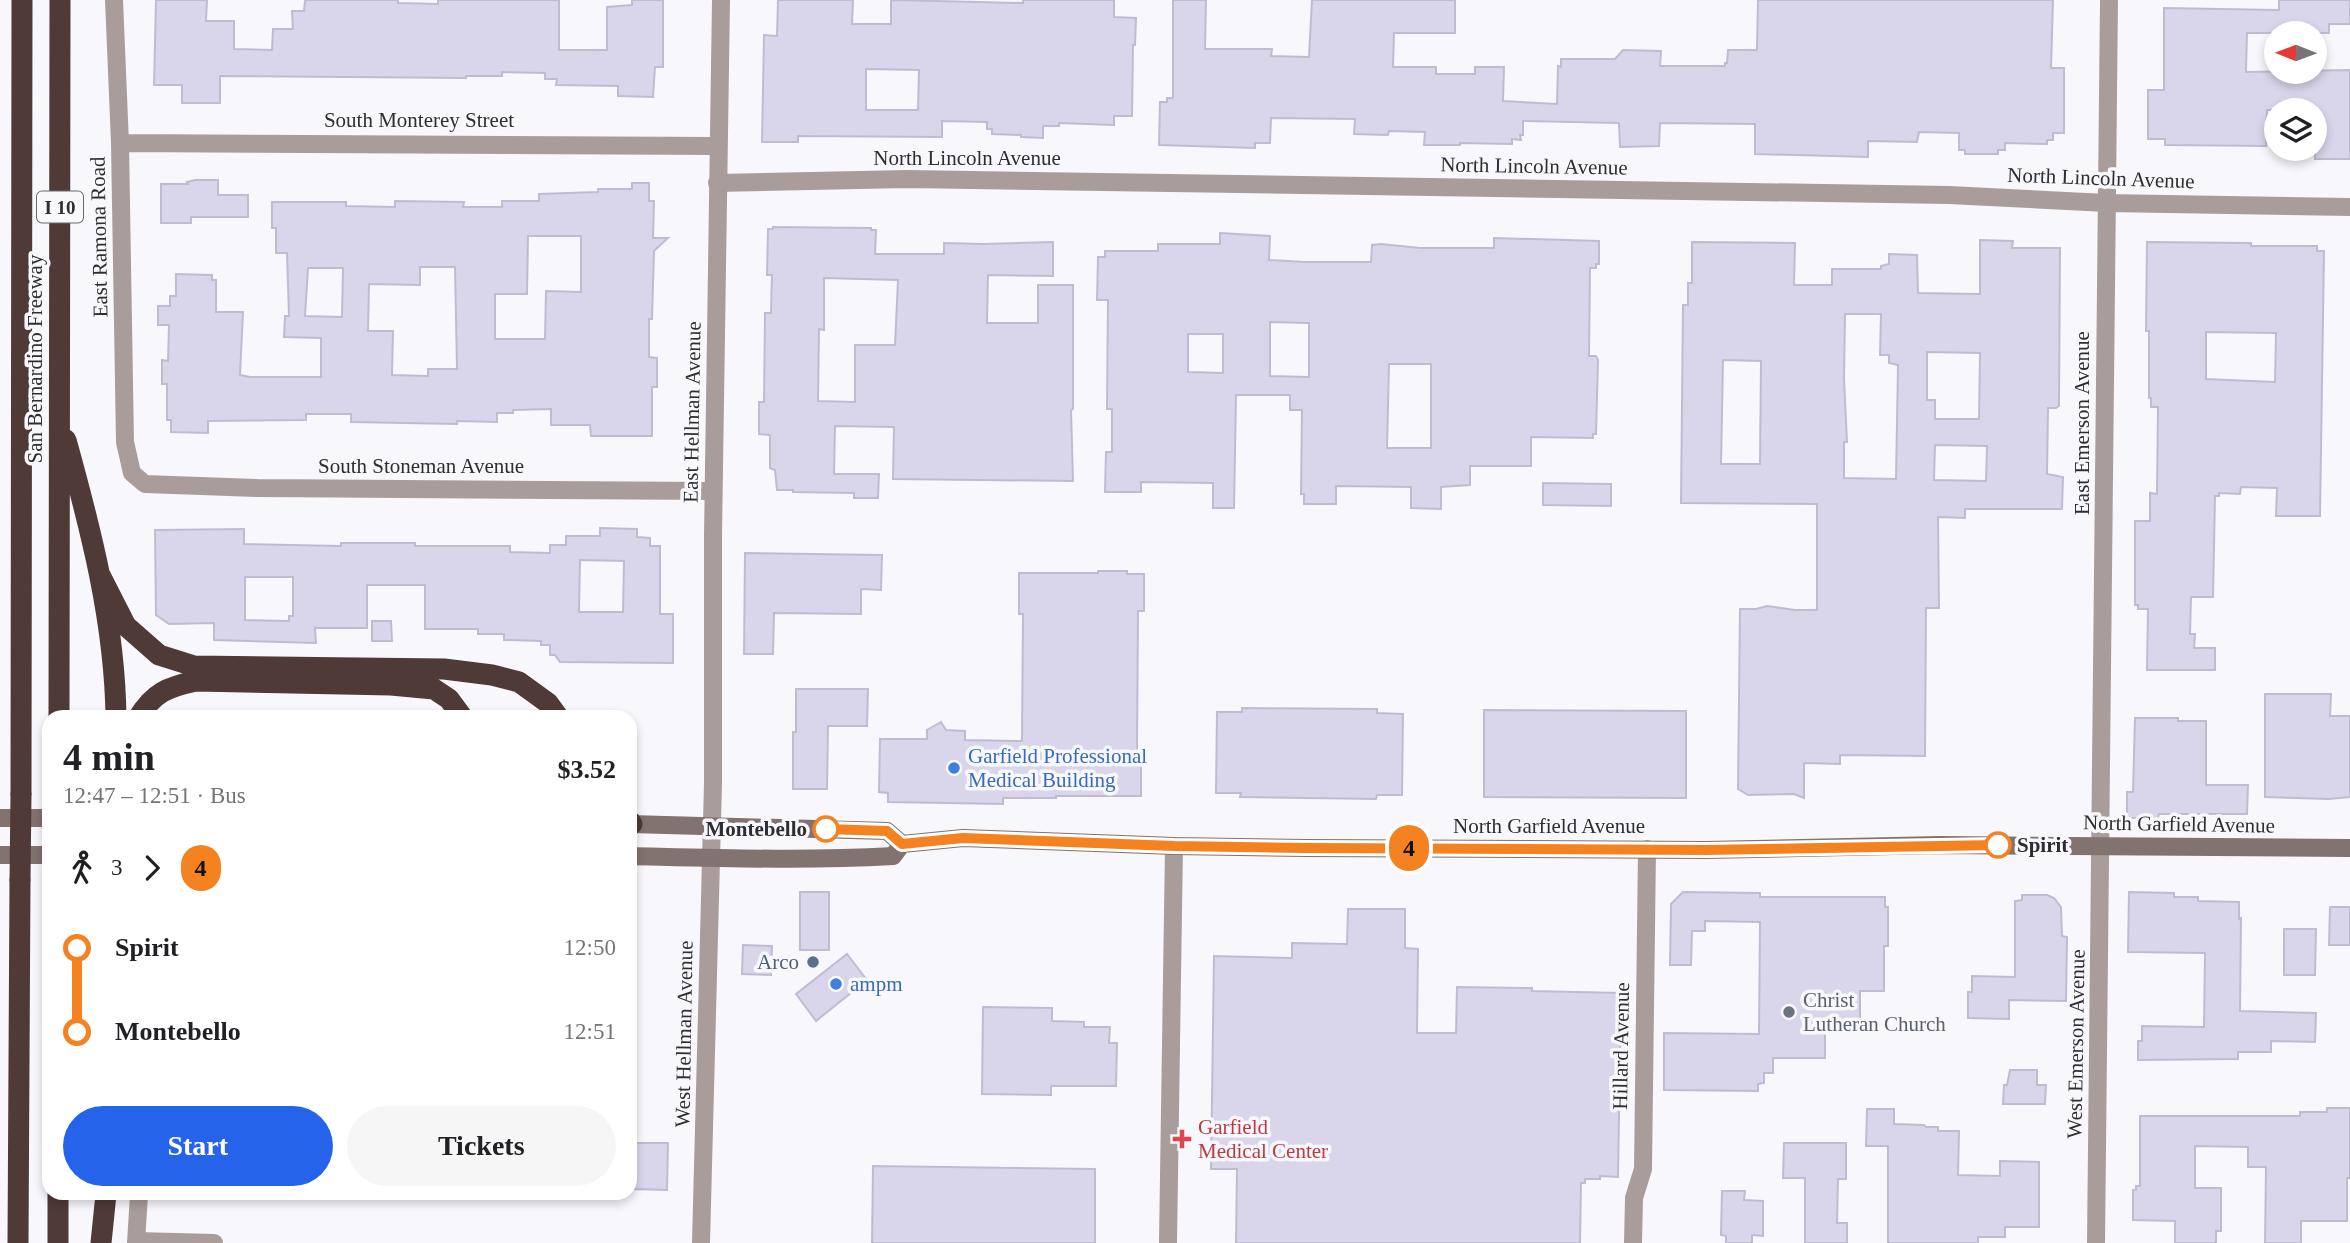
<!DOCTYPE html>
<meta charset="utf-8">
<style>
:root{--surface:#fff;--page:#f6f6f6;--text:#202124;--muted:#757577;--accent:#2563eb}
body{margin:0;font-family:Georgia,serif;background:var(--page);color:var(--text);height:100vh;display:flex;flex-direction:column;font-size:26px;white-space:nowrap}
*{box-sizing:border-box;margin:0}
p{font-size:23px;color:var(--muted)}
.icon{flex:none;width:38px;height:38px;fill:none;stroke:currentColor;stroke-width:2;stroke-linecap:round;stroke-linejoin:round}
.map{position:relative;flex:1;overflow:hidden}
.side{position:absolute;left:42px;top:710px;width:595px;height:490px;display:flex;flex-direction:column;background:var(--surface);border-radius:21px;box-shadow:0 4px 10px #0003}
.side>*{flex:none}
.badge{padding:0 14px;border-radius:23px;font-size:24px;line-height:46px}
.needle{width:46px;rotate:271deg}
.buttons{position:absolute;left:2264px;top:21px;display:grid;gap:14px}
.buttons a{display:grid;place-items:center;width:63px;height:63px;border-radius:50%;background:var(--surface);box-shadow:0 4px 10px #0003;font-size:35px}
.map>.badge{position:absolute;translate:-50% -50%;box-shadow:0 0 0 4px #fff}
.legs{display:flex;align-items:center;gap:10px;height:77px;padding:0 21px;font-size:23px}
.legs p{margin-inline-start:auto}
.head{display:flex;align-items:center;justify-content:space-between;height:119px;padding:0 21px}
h1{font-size:38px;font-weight:700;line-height:52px}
.cta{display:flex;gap:14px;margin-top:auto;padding:14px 21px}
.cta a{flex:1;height:80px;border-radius:42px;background:var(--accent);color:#fff;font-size:28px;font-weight:700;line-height:80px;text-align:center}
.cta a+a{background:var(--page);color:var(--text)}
ul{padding:0 21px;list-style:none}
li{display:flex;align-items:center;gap:24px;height:84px;font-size:26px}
li i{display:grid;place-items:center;width:10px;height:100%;margin:0 9px;background:currentColor}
li i::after{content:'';width:18px;height:18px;margin:-9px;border:5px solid;border-radius:50%;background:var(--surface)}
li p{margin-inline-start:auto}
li:first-child i{background:linear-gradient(#0000 50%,currentColor 0)}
li:last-child i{background:linear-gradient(currentColor 50%,#0000 0)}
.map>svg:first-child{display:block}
.building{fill:#d9d5eb;stroke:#bfbcd1;stroke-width:2;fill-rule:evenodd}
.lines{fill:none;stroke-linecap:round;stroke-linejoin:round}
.minor{stroke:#a99d9c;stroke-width:18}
.tertiary{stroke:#a99d9c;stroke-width:18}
.secondary{stroke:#827270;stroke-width:18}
.motorway{stroke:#4f3a38;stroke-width:21}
.motorway-bridge{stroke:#4f3a38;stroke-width:21}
.line-1-casing{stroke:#fff;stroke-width:16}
.line-1{stroke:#f58220;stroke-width:10}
.shop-dot{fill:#3f7fe0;stroke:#f8f8fc;stroke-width:2.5}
.stop-1-dot{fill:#fff;stroke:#f58220;stroke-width:3.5}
.service-dot{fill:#5c6f8a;stroke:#f8f8fc;stroke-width:2.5}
.worship-dot{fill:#6b7280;stroke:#f8f8fc;stroke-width:2.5}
.health-dot{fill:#e0444e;stroke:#f8f8fc;stroke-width:2.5}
.labels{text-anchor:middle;stroke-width:7;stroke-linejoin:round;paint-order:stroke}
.shield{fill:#f8f8fc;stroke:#6b6971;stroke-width:2}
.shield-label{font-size:19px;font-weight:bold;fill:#2e2c35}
.street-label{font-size:21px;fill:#2e2c35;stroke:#f8f8fc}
.shop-label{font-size:21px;fill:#366cbe;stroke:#f8f8fc;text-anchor:start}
.stop-label{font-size:21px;font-weight:bold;fill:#2e2c35;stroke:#f8f8fc;text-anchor:end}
.service-label{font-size:21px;fill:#4e5e75;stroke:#f8f8fc;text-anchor:end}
.worship-label{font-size:21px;fill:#5b616d;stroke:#f8f8fc;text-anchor:start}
.health-label{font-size:21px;fill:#be3a42;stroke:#f8f8fc;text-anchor:start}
</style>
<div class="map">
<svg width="2350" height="1243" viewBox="0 0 2350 1243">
<rect width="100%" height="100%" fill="#f8f8fc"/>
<!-- building -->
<path class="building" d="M 156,0 L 207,0 L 206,21 L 234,21 L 234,49 L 272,50 L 273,29 L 293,29 L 292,11 L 304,11 L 305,1 L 307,0 L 398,0 L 398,3 L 438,4 L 438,0 L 559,0 L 559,50 L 607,50 L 607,7 L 632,5 L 632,0 L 663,0 L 663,67 L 655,67 L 653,97 L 618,96 L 618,86 L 556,85 L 557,79 L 545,79 L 545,73 L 502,72 L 502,76 L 466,76 L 466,78 L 220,76 L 220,103 L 182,103 L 182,85 L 154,85 Z
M 778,0 L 853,0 L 852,24 L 891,24 L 891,1 L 894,0 L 1023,3 L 1023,0 L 1114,0 L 1114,17 L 1136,18 L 1135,45 L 1133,45 L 1132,116 L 1114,116 L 1114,125 L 1059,123 L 1059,126 L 1043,126 L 1043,138 L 1021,137 L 1021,135 L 992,134 L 992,129 L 987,129 L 987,122 L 942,121 L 942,137 L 798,136 L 798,142 L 762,142 L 764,35 L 777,36 ZM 866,69 L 919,70 L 918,110 L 866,110 Z
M 1173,0 L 1206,0 L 1205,49 L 1272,49 L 1271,56 L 1309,57 L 1312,0 L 1455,0 L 1455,33 L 1394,33 L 1393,67 L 1436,67 L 1436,74 L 1475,74 L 1475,67 L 1504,67 L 1503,101 L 1557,104 L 1558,66 L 1561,67 L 1561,59 L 1615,59 L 1623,50 L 1661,51 L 1660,66 L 1725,66 L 1725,63 L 1727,63 L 1728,50 L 1757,50 L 1758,0 L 2053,0 L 2051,68 L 2064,68 L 2064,133 L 2053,133 L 2053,140 L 2047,140 L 2047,144 L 2005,143 L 2005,150 L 1998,150 L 1998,154 L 1965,154 L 1965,150 L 1959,150 L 1959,133 L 1919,132 L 1917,142 L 1868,141 L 1868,157 L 1755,154 L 1755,124 L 1660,123 L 1659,146 L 1620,147 L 1619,123 L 1523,121 L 1523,135 L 1520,135 L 1521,140 L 1512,139 L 1512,144 L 1460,143 L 1460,145 L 1424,145 L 1425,132 L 1389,131 L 1388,135 L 1354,134 L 1355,119 L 1271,118 L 1270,143 L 1255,143 L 1255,148 L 1159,145 L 1160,102 L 1167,102 L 1167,98 L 1173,98 Z
M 2279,0 L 2350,0 L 2350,24 L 2329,24 L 2329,33 L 2247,33 L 2246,72 L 2350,70 L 2350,159 L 2315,159 L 2315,110 L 2267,110 L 2266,146 L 2165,145 L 2165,139 L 2148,139 L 2148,90 L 2164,90 L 2164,8 L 2279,10 Z
M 195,180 L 218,180 L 218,195 L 248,195 L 248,217 L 191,217 L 191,223 L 161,223 L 161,184 L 188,184 L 187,182 Z
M 632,183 L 649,183 L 649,201 L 654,201 L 653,238 L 668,238 L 654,251 L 652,319 L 649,319 L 649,357 L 657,358 L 657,387 L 652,387 L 652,436 L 591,436 L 590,425 L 551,425 L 551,409 L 513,410 L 513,413 L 497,413 L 497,422 L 457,421 L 457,424 L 351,422 L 351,414 L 306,414 L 306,420 L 208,421 L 208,433 L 171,432 L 171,420 L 167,420 L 167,384 L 162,384 L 162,360 L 168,361 L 169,325 L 158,325 L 158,306 L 170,306 L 170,296 L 176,296 L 176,274 L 212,275 L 212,280 L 216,280 L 216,312 L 243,312 L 240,375 L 250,377 L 321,377 L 321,338 L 284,337 L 285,316 L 289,316 L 287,253 L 276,253 L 276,228 L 272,228 L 272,202 L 346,202 L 346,206 L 395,207 L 395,201 L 464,202 L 463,207 L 502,207 L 502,201 L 539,201 L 539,194 L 598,192 L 598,189 L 632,189 ZM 528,236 L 581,236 L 581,292 L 546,291 L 545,339 L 495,339 L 495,294 L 527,294 ZM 420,267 L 455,267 L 457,369 L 428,369 L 428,376 L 392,375 L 393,331 L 368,331 L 369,284 L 420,285 ZM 308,268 L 343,268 L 342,317 L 305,316 Z
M 773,227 L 871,228 L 871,230 L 876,230 L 875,254 L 944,254 L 944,243 L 983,244 L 1053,242 L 1053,276 L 988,275 L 987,323 L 1038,323 L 1038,285 L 1073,285 L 1073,409 L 1071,410 L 1073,481 L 893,479 L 894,427 L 835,426 L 834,474 L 879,474 L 878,498 L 854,498 L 854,493 L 793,492 L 793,490 L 777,490 L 775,470 L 770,468 L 770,435 L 759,434 L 759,402 L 764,402 L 765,313 L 771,313 L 772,275 L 767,275 L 768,229 L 773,229 ZM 824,278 L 898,280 L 895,345 L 855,345 L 855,402 L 818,401 L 819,329 L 824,330 Z
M 1220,233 L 1270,236 L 1269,260 L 1305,262 L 1371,262 L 1372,245 L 1381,244 L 1420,248 L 1494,248 L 1494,238 L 1599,241 L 1599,264 L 1596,264 L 1596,268 L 1590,268 L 1589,356 L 1596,356 L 1598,360 L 1596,434 L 1593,434 L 1593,438 L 1531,437 L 1531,466 L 1470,466 L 1470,485 L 1441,487 L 1441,509 L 1411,508 L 1411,487 L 1336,486 L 1336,504 L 1304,504 L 1304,494 L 1301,494 L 1302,410 L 1290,410 L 1290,395 L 1236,395 L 1234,508 L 1213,508 L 1213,483 L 1141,482 L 1141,492 L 1105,492 L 1106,452 L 1112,452 L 1112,409 L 1107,409 L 1108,300 L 1097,300 L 1098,257 L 1105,257 L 1105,251 L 1158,251 L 1158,244 L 1220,244 ZM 1270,322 L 1309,323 L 1309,377 L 1270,376 ZM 1188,334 L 1223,334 L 1223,373 L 1188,372 ZM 1389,364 L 1431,364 L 1431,448 L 1387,448 Z
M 1980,240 L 2013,241 L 2012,248 L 2060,248 L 2059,406 L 2056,408 L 2048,408 L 2047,474 L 2063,477 L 2062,509 L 1965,509 L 1965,518 L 1938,517 L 1939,608 L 1926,608 L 1925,756 L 1840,755 L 1840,764 L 1804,763 L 1804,798 L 1794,794 L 1748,795 L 1738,789 L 1740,609 L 1756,609 L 1767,606 L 1795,610 L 1817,610 L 1817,504 L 1681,503 L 1683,305 L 1688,305 L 1688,283 L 1692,283 L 1692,242 L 1795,243 L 1794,285 L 1832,285 L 1832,269 L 1881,269 L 1881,266 L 1889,264 L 1889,254 L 1917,255 L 1918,293 L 1980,294 ZM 1845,314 L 1881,314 L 1880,355 L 1889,355 L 1889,363 L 1898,365 L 1896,479 L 1844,478 L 1844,442 L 1847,442 L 1844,379 ZM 1927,352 L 1980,353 L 1979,419 L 1935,419 L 1935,400 L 1927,400 ZM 1723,360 L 1761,361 L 1760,464 L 1721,464 ZM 1935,445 L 1987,446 L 1986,481 L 1934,480 Z
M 2147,242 L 2251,243 L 2251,246 L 2317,246 L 2317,251 L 2324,251 L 2320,516 L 2276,516 L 2277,488 L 2241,487 L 2240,494 L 2219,493 L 2219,496 L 2215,496 L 2213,597 L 2191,597 L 2190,634 L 2195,634 L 2194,648 L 2215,648 L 2215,670 L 2147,670 L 2148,609 L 2138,609 L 2138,605 L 2135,605 L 2135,521 L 2150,521 L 2150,493 L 2157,494 L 2158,407 L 2151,407 L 2151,398 L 2149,398 L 2149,331 L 2146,331 ZM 2206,332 L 2276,333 L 2275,382 L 2206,379 Z
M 1543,483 L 1611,484 L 1611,506 L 1543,505 Z
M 600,528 L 637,529 L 637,537 L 650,538 L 650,546 L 660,546 L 660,614 L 673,614 L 673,663 L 560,662 L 555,655 L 550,655 L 550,645 L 541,645 L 541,641 L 504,640 L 504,634 L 478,634 L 478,629 L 425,629 L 425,585 L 367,585 L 367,628 L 315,628 L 316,643 L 214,640 L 214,623 L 169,624 L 156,615 L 155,530 L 244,529 L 244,544 L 341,546 L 341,543 L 415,543 L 415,546 L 510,546 L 510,552 L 550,553 L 550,545 L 566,545 L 566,536 L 600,536 ZM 580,560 L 624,561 L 623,612 L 579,612 ZM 245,577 L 293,577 L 293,616 L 289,616 L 289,621 L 245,620 Z
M 745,553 L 882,555 L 881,590 L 861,589 L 861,614 L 774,613 L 773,654 L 744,654 Z
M 1098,571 L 1127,571 L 1127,574 L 1144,574 L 1144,611 L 1138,611 L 1137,750 L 1141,750 L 1141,796 L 1056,796 L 1056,798 L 1003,798 L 1003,804 L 888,802 L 888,793 L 879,792 L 880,739 L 927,739 L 927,730 L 941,722 L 946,730 L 965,731 L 965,740 L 1022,741 L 1023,614 L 1019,614 L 1019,573 L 1098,573 Z
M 372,621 L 391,621 L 392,641 L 372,641 Z
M 796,689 L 868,689 L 867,726 L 828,726 L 827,789 L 793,789 L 793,732 L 796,732 Z
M 2265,694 L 2331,694 L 2330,716 L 2350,716 L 2350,797 L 2329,799 L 2265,797 Z
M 1242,708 L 1377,709 L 1377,713 L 1403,714 L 1402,795 L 1377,795 L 1376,799 L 1240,797 L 1241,793 L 1216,793 L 1217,712 L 1242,712 Z
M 1484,710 L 1686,711 L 1686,798 L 1484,797 Z
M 2135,718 L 2178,718 L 2178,721 L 2206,721 L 2206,785 L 2248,785 L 2247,814 L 2159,814 L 2158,818 L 2127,818 L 2127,792 L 2133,792 Z
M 800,892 L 829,892 L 829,950 L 800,950 Z
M 1683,892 L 1760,893 L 1760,897 L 1885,897 L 1885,907 L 1888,907 L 1888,946 L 1884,946 L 1884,991 L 1860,991 L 1860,1031 L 1825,1030 L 1825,1058 L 1773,1058 L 1773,1073 L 1764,1073 L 1764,1083 L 1758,1084 L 1758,1091 L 1664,1090 L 1664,1033 L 1759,1034 L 1760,922 L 1705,921 L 1705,931 L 1692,931 L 1691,965 L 1670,965 L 1671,904 Z
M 2129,892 L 2174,893 L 2174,897 L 2198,897 L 2198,901 L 2239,902 L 2239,919 L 2241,918 L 2240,1011 L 2316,1013 L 2315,1042 L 2271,1041 L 2271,1052 L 2238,1052 L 2238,1059 L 2138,1060 L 2138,1041 L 2142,1041 L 2142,1026 L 2204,1027 L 2205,953 L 2128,952 Z
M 2022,895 L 2047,895 L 2054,898 L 2061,907 L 2062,936 L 2067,937 L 2066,1001 L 2009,1000 L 2009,1019 L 1968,1018 L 1968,992 L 1972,992 L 1972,976 L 2015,977 L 2015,901 L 2022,900 Z
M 2330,907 L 2350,907 L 2350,945 L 2329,945 Z
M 1348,909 L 1405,909 L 1405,948 L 1418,949 L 1417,1033 L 1456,1033 L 1457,987 L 1532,988 L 1532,991 L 1621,993 L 1618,1177 L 1600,1176 L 1600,1179 L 1585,1179 L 1585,1183 L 1581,1183 L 1580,1243 L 1236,1243 L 1237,1169 L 1211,1169 L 1214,956 L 1292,958 L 1292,943 L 1347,944 Z
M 2284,929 L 2316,929 L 2315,975 L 2284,975 Z
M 743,945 L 772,946 L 771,975 L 742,974 Z
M 847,954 L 867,980 L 816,1021 L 796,994 Z
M 983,1007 L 1052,1008 L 1052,1021 L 1084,1022 L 1084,1027 L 1110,1027 L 1109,1043 L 1117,1043 L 1116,1086 L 1051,1086 L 1051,1095 L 982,1094 Z
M 2010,1070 L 2037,1070 L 2037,1085 L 2046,1085 L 2045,1104 L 2003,1104 L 2004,1085 L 2007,1085 Z
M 2327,1108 L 2350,1108 L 2350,1178 L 2347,1178 L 2347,1221 L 2301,1221 L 2301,1243 L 2265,1243 L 2266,1167 L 2248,1167 L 2248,1147 L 2195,1146 L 2195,1188 L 2221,1188 L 2221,1231 L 2216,1231 L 2216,1243 L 2175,1243 L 2175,1221 L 2133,1220 L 2133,1190 L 2136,1190 L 2136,1186 L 2140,1186 L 2140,1116 L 2300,1116 L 2300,1112 L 2327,1112 Z
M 1867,1109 L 1894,1109 L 1894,1124 L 1924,1125 L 1926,1127 L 1938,1127 L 1938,1131 L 1959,1131 L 1958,1175 L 2000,1176 L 2000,1161 L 2039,1162 L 2039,1227 L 2005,1227 L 2005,1237 L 1978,1237 L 1978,1243 L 1888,1243 L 1888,1146 L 1866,1146 Z
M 630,1143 L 668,1143 L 667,1190 L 630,1189 Z
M 1784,1143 L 1846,1143 L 1846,1179 L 1838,1179 L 1837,1223 L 1847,1223 L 1847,1243 L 1805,1243 L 1805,1178 L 1783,1178 Z
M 873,1166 L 1095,1169 L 1095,1243 L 872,1243 Z
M 1722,1191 L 1745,1191 L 1744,1200 L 1763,1201 L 1763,1236 L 1752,1235 L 1752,1243 L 1726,1243 L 1726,1236 L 1721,1235 Z"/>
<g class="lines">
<!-- minor -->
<path class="minor" d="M 114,0 L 120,143 L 125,442 L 132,473 L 145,484 L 257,488 L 713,491
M 120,143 L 718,146
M 717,183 L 908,179 L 1949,195 L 2106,203 L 2350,207
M 137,1241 L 214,1243
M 136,1243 L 139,1194
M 1168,1243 L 1174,846
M 1633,1243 L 1634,1198 L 1643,1169 L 1647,849"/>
<!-- tertiary -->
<path class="tertiary" d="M 701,1243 L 713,783 L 713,535 L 721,0
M 2096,1243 L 2109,0"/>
<!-- secondary -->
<path class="secondary" d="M 0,818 L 49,818
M 630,824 L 887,831 L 902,844 L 963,838 L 1174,846 L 1306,848 L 1706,850 L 1940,845 L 2350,848
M 0,855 L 49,855
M 630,856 C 718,858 805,861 893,856 L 902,844"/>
<!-- motorway -->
<path class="motorway" d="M 66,440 C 91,530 115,623 116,718
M 100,575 L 126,626 L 159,655 L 194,666 L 444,669 L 492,675 L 519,682 L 548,703 L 559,718
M 59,718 L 60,0
M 138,718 C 154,692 168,687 196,681 L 391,685 L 434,689 L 449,699 L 463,718
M 21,794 L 22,0
M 630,821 L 632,824
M 18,1243 L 20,880
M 58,1243 L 58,1194
M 101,1243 L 106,1194"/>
<!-- motorway-bridge -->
<path class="motorway-bridge" d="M 20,880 L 21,794"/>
</g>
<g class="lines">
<!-- line-1 casing -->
<g class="line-1-casing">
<path id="line-1" d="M 826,829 L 887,831 L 902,844 L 963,838 L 1174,846 L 1306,848 L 1706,850 L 1998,845"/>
</g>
<!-- line-1 -->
<use href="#line-1" class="line-1"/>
</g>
<!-- markers -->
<g class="shop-dot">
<circle cx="954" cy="768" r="7"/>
<circle cx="836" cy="984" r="7"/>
</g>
<g class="stop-1-dot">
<circle cx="826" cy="829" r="12"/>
<circle cx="1998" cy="845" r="12"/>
</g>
<circle class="service-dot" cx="813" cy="962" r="7"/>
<circle class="worship-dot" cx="1789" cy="1012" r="7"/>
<path class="health-dot" d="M1178.5 1128.5h7v7h7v7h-7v7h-7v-7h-7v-7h7z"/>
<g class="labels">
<!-- shield labels -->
<rect class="shield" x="37" y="191.5" width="46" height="31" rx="5"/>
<g class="shield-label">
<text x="60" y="214">I 10</text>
</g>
<!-- street labels -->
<g class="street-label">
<text x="419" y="127">South Monterey Street</text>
<text x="967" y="165">North Lincoln Avenue</text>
<text transform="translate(1534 166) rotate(1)" y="7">North Lincoln Avenue</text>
<text transform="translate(2101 178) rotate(2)" y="7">North Lincoln Avenue</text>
<text transform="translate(99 237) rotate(-91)" y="7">East Ramona Road</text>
<text transform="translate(35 359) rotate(-90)" y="7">San Bernardino Freeway</text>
<text transform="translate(692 412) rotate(-89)" y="7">East Hellman Avenue</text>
<text transform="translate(2082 423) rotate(-90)" y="7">East Emerson Avenue</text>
<text x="421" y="473">South Stoneman Avenue</text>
<text transform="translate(2179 824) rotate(1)" y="7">North Garfield Avenue</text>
<text x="1549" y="833">North Garfield Avenue</text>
<text transform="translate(684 1034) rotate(-89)" y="7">West Hellman Avenue</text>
<text transform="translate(2076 1044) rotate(-89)" y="7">West Emerson Avenue</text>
<text transform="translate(1621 1046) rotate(-89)" y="7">Hillard Avenue</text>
</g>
<!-- shop labels -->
<g class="shop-label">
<text x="968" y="763">Garfield Professional<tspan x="968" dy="24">Medical Building</tspan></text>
<text x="850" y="991">ampm</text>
</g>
<!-- stop labels -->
<g class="stop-label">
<text x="807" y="836">Montebello</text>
<text x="2017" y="852" text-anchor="start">Spirit</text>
</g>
<!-- service labels -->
<g class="service-label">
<text x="799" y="969">Arco</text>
</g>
<!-- worship labels -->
<g class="worship-label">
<text x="1803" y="1007">Christ<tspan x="1803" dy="24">Lutheran Church</tspan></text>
</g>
<!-- health labels -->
<g class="health-label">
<text x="1198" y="1134">Garfield<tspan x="1198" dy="24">Medical Center</tspan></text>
</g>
</g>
</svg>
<div class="buttons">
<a><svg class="needle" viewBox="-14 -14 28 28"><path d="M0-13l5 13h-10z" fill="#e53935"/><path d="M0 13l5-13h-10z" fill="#757577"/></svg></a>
<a><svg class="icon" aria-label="layers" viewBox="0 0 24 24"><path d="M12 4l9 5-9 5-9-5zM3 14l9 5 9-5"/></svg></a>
</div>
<b class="badge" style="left:1409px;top:848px;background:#f58220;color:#111">4</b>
<section class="side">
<div class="head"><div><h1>4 min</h1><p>12:47 – 12:51 · Bus</p></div><b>$3.52</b></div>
<div class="legs"><svg class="icon" aria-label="walk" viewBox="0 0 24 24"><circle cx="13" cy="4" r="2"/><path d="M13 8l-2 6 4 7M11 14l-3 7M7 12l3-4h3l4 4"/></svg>3<svg class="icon" aria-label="forward" viewBox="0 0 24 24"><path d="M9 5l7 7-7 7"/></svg><b class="badge" style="background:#f58220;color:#111">4</b></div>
<ul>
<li><i style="color:#f58220"></i><b>Spirit</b><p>12:50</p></li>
<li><i style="color:#f58220"></i><b>Montebello</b><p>12:51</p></li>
</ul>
<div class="cta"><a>Start</a><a>Tickets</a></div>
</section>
</div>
